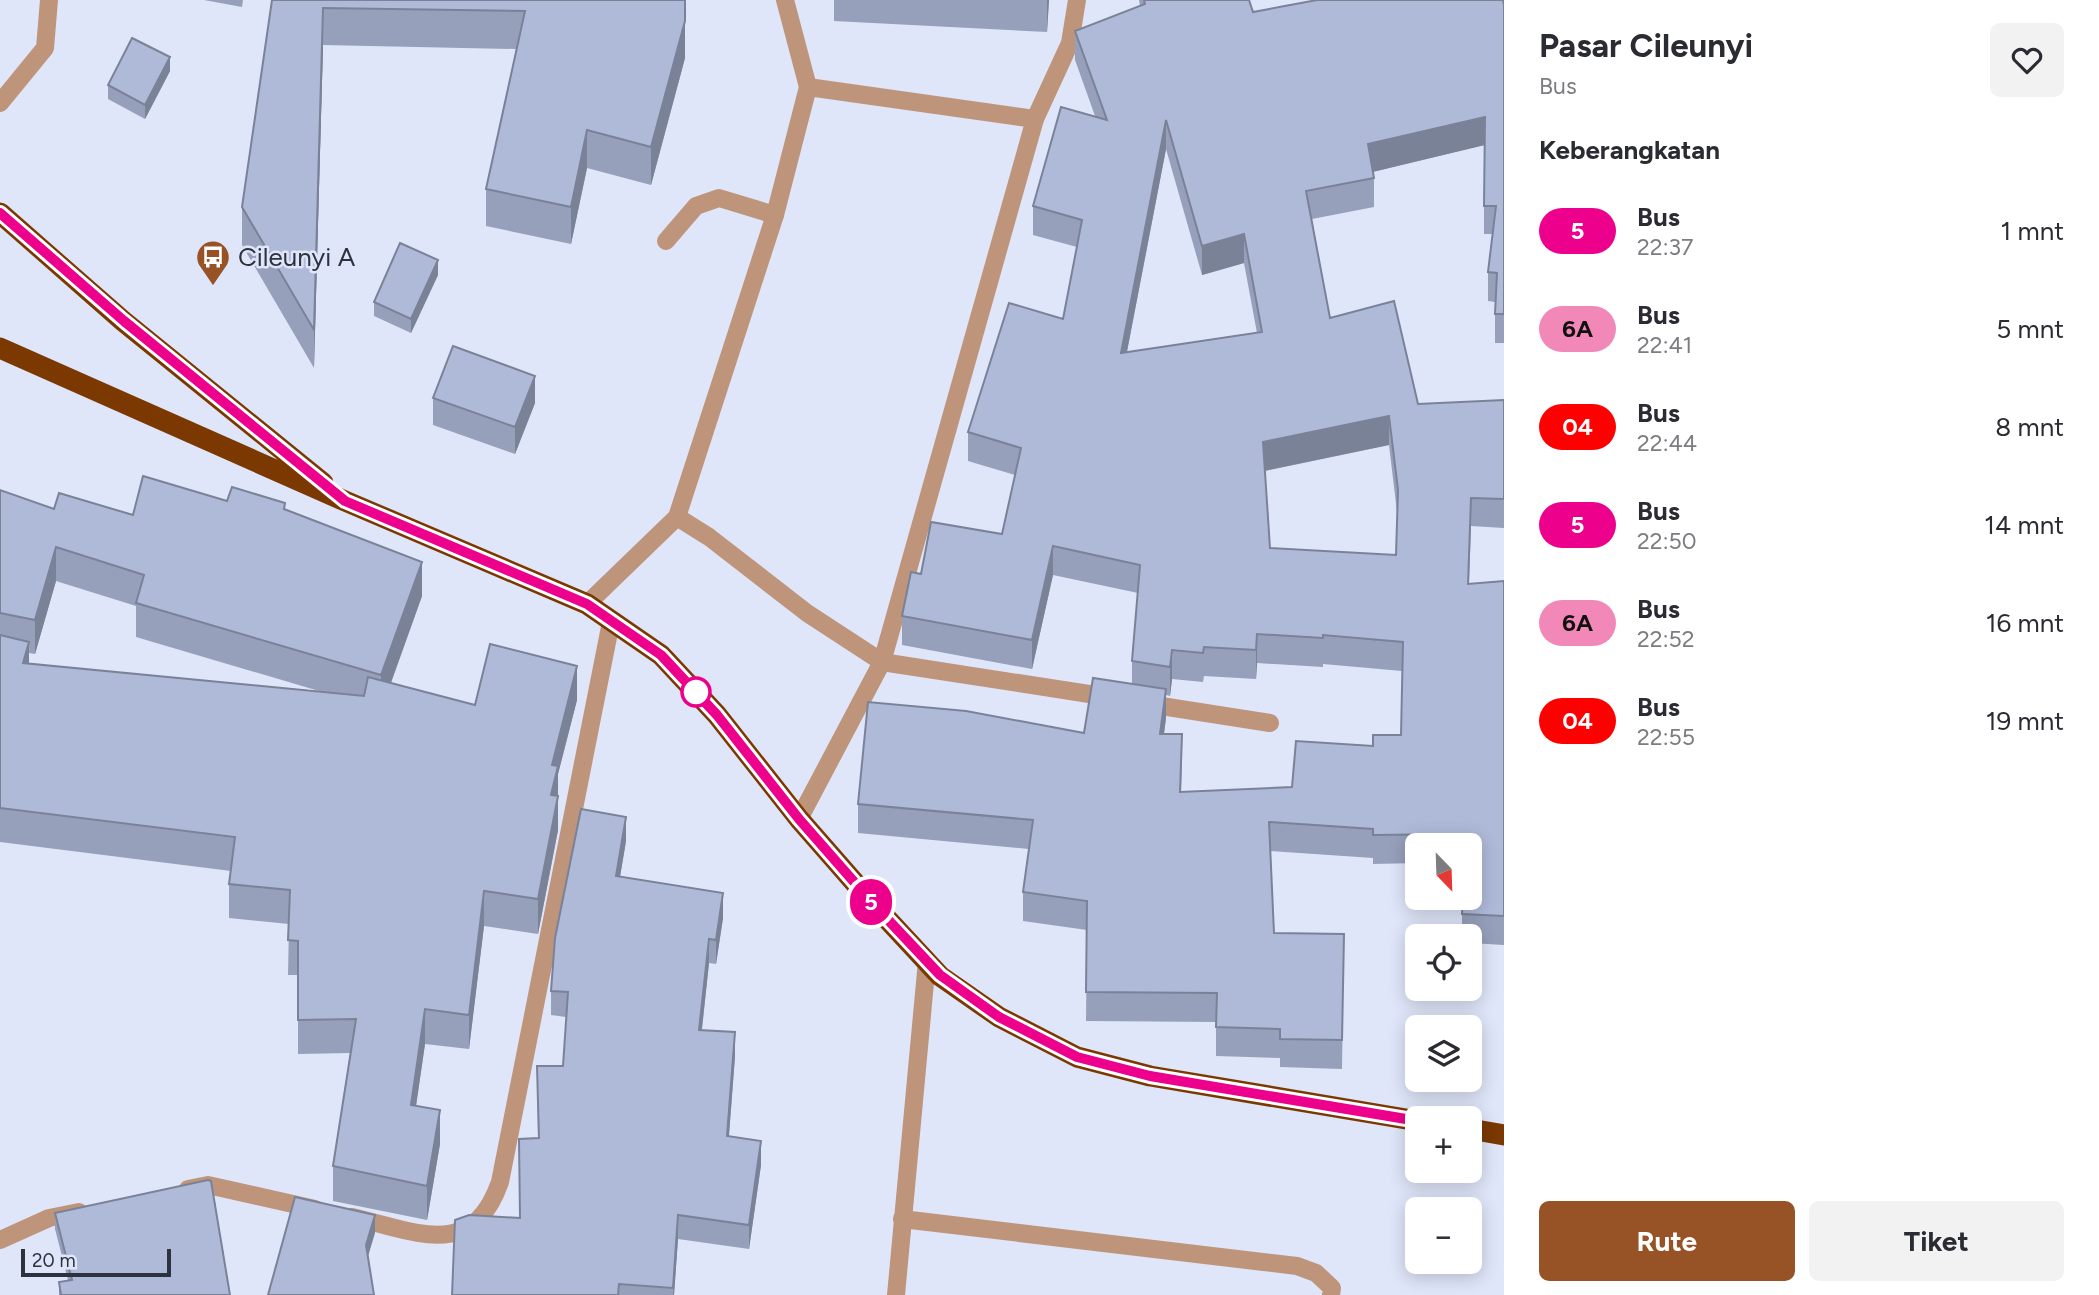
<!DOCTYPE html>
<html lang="id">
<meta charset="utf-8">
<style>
:root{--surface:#fff;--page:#f2f2f3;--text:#2b2b33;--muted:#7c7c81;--accent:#975326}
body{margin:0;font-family:Figtree,sans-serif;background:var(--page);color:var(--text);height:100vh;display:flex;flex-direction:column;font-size:26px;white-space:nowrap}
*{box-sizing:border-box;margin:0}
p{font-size:23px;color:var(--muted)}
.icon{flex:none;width:38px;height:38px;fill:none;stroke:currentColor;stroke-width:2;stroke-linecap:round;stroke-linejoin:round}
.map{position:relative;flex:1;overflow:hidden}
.panel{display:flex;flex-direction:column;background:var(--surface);width:595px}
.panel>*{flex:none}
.badge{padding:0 14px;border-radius:23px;font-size:24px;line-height:46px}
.needle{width:46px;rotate:157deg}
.buttons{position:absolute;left:1405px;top:833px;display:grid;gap:14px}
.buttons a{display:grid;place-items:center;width:77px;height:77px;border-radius:10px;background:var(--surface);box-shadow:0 4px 18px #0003;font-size:35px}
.scale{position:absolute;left:21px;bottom:18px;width:150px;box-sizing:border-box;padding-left:7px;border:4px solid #2e323f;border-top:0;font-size:19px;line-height:24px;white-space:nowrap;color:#2e323f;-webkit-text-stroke:5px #dfe6f9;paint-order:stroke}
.map>.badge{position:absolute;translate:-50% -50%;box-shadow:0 0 0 4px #fff}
h2{padding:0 35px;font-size:26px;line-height:63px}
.round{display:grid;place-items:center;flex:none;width:74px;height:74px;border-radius:10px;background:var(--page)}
.head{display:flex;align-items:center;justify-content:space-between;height:119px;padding:0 35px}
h1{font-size:33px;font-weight:700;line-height:52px}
.action{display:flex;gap:14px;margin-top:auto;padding:14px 35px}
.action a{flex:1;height:80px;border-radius:10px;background:var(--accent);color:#fff;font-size:28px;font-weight:700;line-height:80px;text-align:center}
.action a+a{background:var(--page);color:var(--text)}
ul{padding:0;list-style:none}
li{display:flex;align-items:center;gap:21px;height:98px;padding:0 35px}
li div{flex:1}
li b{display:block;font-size:26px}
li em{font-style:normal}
li .badge{min-width:77px;font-weight:700;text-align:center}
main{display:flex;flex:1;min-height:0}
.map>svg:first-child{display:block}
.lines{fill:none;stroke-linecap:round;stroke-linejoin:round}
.lane{stroke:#be947b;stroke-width:18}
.street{stroke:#be947b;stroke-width:18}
.highway{stroke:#7b3801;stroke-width:21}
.wall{fill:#96a0bb;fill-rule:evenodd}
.shaded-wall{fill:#7a8298}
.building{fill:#afbad9;stroke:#7a8298;stroke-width:2;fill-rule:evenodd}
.line-casing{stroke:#fff;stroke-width:16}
.line{stroke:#ec008c;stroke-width:10}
.stop-dot{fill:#fff;stroke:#ec008c;stroke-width:3.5}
.labels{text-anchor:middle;stroke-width:5;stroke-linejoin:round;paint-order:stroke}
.poi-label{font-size:26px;fill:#2e323f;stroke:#dfe6f9;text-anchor:start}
</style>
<main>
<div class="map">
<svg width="1504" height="1295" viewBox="0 0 1504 1295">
<rect width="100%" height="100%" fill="#dfe6f9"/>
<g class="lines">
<!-- lane -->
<path class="lane" d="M 785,0 L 808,87
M 0,103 L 45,48 L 49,0
M 1035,119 L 1070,43 L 1077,0
M 666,241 L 696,206 L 719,198 L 775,215
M 902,1219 L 1297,1266 L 1316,1273 L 1332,1288 L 1331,1295"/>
<!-- street -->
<path class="street" d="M 677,517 L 709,537 L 807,613 L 882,662 L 1115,698
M 587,604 L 677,517 L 775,215 L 808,87 L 1035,119 L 882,662 L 799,819
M 1142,703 L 1270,723
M 188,1189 L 208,1185 L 315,1209
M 352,1217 C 415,1231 472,1262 500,1182 L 611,622
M 0,1240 L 49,1218 L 79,1212
M 896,1295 L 927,961"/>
<!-- highway -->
<path class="highway" d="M 0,213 L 123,321 L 323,483
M 0,348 L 345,501 L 587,604 L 661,655 L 717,715 L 799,819 L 876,907 L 940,976 L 999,1017 L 1077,1057 L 1150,1076 L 1418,1121
M 1470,1129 L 1504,1135"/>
</g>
<!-- wall -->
<path class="wall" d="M 204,0 L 243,0 L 242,7 Z
M 272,0 L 685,0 L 685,58 L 651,185 L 587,168 L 571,244 L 486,226 L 486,189 L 516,49 L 323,45 L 314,368 L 242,245 L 242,207 Z
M 834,0 L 1049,0 L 1047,32 L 834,21 Z
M 1139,0 L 1249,0 L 1253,12 L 1504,5 L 1504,343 L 1495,343 L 1495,302 L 1488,301 L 1488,272 L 1493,234 L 1484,234 L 1484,145 L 1373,172 L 1374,178 L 1374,207 L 1312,219 L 1330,318 L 1418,404 L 1504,400 L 1504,528 L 1471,526 L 1469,584 L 1504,581 L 1504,945 L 1470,943 L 1470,936 L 1462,936 L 1462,914 L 1470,845 L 1418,845 L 1418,863 L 1373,864 L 1373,858 L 1270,851 L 1274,933 L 1344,934 L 1342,1069 L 1280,1067 L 1280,1058 L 1216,1056 L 1216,1022 L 1086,1021 L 1087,930 L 1023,921 L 1023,892 L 1029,849 L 858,833 L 858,804 L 1084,733 L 1132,684 L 1132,661 L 1138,593 L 1053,575 L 1032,669 L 902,645 L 902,616 L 921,574 L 1002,534 L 1015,475 L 968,461 L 968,432 L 1063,319 L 1077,247 L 1033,235 L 1033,206 L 1095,116 L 1075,60 L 1075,31 L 1140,6 ZM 1166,149 L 1202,275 L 1244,263 L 1257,333 L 1127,352 ZM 1389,445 L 1397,512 L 1396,555 L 1270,548 L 1265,471 ZM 1257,663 L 1323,667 L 1323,664 L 1402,671 L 1401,735 L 1373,746 L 1292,787 L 1181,792 L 1182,763 L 1164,734 L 1166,718 L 1166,695 L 1170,696 L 1172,679 L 1203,682 L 1204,676 L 1256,679 Z
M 170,71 L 145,119 L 108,99 L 108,85 Z
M 438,275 L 411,333 L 374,316 L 374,302 Z
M 433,398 L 535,403 L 515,454 L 433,425 Z
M 0,490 L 54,509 L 133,515 L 227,501 L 285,509 L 422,596 L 391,683 L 475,705 L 577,700 L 558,774 L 558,830 L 538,934 L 484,926 L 469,1049 L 425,1044 L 416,1106 L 440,1144 L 427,1220 L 333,1201 L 333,1166 L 350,1053 L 298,1054 L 298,975 L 288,975 L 289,924 L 229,918 L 229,884 L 231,871 L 0,842 ZM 56,581 L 136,606 L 136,637 L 319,691 L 29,664 L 29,653 L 35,654 Z
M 626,841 L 620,877 L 723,918 L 716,964 L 709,963 L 702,1030 L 735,1056 L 729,1136 L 761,1165 L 749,1249 L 678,1239 L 674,1295 L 452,1295 L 520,1218 L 538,1138 L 537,1066 L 563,1066 L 566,1017 L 551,1015 L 551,991 Z
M 55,1213 L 230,1295 L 59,1295 L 59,1282 L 68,1280 L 55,1229 Z"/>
<!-- shaded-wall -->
<path class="shaded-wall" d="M 685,0 L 685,58 L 651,185 L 651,147 Z
M 1047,0 L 1049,0 L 1047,32 Z
M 323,8 L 323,45 L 314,368 L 314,330 Z
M 170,57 L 170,71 L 145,119 L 145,105 Z
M 1485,117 L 1485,145 L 1368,173 L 1368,144 Z
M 1166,120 L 1166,149 L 1121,382 L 1121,353 Z
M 587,130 L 587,168 L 571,244 L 571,207 Z
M 1244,234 L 1244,263 L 1202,275 L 1202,246 Z
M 438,260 L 438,275 L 411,333 L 411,319 Z
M 535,376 L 535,403 L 515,454 L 515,427 Z
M 1389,416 L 1389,445 L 1263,471 L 1263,442 Z
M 1053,546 L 1053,575 L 1032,669 L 1032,640 Z
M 56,547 L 56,581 L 35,654 L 35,620 Z
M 422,562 L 422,596 L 381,710 L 381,675 Z
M 1257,634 L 1257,663 L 1256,679 L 1256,650 Z
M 29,642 L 29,676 L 23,663 Z
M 1172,650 L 1172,679 L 1170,696 L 1170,667 Z
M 577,666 L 577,700 L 558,774 L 558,830 L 538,934 L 538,899 L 551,829 L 552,765 Z
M 1166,689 L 1166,718 L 1160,762 L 1160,734 Z
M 626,817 L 626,841 L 616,900 L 616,876 Z
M 484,891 L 484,926 L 469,1049 L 469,1015 Z
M 723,893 L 723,918 L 716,964 L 716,940 Z
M 709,939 L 709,963 L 699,1054 L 699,1030 Z
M 425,1009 L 425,1044 L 411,1140 L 411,1105 Z
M 735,1032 L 735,1056 L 727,1160 L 727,1136 Z
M 440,1110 L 440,1144 L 427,1220 L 427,1186 Z
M 761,1141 L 761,1165 L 749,1249 L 749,1225 Z
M 375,1215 L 375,1233 L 366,1263 L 366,1245 Z
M 678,1215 L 678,1239 L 674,1295 L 673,1295 Z"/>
<!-- building -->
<path class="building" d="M 272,0 L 685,0 L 685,21 L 651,147 L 587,130 L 571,207 L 486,189 L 525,11 L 323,8 L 314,330 L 242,207 Z
M 1144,0 L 1249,0 L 1253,12 L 1317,0 L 1503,0 L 1504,5 L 1504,314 L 1495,314 L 1497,273 L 1488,272 L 1496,206 L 1484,206 L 1485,117 L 1368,144 L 1374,178 L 1306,191 L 1330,318 L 1394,301 L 1418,404 L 1504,400 L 1504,499 L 1471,498 L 1468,584 L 1504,581 L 1504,916 L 1462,914 L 1463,898 L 1470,898 L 1470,845 L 1465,845 L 1466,834 L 1373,835 L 1373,829 L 1269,822 L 1274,933 L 1344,934 L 1342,1040 L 1280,1039 L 1280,1029 L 1216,1027 L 1217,993 L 1086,992 L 1087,901 L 1023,892 L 1033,820 L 858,804 L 868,702 L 966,711 L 1084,733 L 1093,678 L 1166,689 L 1160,734 L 1182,734 L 1180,792 L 1292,787 L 1296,741 L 1373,746 L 1373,735 L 1401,735 L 1403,642 L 1323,635 L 1323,638 L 1257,634 L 1256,650 L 1204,647 L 1203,653 L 1172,650 L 1170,667 L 1132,661 L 1140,565 L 1053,546 L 1032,640 L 902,616 L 911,572 L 921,574 L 931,522 L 1002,534 L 1021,448 L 968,432 L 1009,303 L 1063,319 L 1082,220 L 1033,206 L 1061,107 L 1107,120 L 1075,31 L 1145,4 ZM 1166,120 L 1202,246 L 1244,234 L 1262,332 L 1121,353 ZM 1389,416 L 1398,490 L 1396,555 L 1270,548 L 1263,442 Z
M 132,38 L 170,57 L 145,105 L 108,85 Z
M 400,243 L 438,260 L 411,319 L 374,302 Z
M 453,346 L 535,376 L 515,427 L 433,398 Z
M 143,476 L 227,501 L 232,487 L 285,503 L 284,509 L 422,562 L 381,675 L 136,603 L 144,575 L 56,547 L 35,620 L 0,613 L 0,490 L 54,509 L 59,493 L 133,515 Z
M 0,635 L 29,642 L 23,663 L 364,696 L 368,677 L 475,705 L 490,644 L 577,666 L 552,765 L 558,766 L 551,795 L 558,796 L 538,899 L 484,891 L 469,1015 L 425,1009 L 411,1105 L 440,1110 L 427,1186 L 333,1166 L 356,1019 L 298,1020 L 298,941 L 288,940 L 290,890 L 229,884 L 235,837 L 0,808 Z
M 581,809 L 626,817 L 616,876 L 723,893 L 716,940 L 709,939 L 699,1030 L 735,1032 L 727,1136 L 761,1141 L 749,1225 L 678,1215 L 673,1288 L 619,1284 L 618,1295 L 452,1295 L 455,1220 L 469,1215 L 520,1218 L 519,1139 L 539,1138 L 537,1066 L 563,1066 L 568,992 L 551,991 L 555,938 Z
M 208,1180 L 211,1181 L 230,1295 L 61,1295 L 59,1282 L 72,1280 L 55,1213 Z
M 295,1197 L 375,1215 L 366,1245 L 374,1295 L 268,1295 Z"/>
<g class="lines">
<!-- line casing -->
<g class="line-casing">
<path id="line" d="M 0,213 L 124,321 L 345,501 L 587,604 L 661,655 L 717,715 L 799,819 L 876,907 L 940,975 L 999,1017 L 1077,1057 L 1150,1076 L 1418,1121"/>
</g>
<!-- line -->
<use href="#line" class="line"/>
</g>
<!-- icons -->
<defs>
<g id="bus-pin" transform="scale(1.75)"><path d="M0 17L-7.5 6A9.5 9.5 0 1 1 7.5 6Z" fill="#975326" stroke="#dfe6f9"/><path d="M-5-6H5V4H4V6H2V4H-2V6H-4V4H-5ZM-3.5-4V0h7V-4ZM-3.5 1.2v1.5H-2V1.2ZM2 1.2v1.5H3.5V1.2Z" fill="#fff"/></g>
</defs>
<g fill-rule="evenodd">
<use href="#bus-pin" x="213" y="257"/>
</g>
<!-- markers -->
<circle class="stop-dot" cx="696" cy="692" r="14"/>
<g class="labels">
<!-- poi labels -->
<g class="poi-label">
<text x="238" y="266">Cileunyi A</text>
</g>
</g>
</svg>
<div class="buttons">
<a><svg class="needle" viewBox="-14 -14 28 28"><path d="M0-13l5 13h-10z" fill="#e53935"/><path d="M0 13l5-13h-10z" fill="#7c7c81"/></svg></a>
<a><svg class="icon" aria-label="locate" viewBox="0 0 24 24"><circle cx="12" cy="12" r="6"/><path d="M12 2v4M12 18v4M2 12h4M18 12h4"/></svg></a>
<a><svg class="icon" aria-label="layers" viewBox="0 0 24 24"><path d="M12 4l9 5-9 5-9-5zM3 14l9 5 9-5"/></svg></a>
<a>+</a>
<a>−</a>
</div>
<div class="scale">20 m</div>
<b class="badge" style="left:871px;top:902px;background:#ec008c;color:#fff">5</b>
</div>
<section class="panel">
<div class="head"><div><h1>Pasar Cileunyi</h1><p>Bus</p></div><a class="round"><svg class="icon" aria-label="heart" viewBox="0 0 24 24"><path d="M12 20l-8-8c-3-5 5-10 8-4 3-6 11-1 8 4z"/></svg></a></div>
<h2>Keberangkatan</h2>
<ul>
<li><span class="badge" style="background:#ec008c;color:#fff">5</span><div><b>Bus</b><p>22:37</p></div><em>1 mnt</em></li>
<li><span class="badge" style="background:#f288b7;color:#111">6A</span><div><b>Bus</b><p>22:41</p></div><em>5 mnt</em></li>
<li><span class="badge" style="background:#f00;color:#fff">04</span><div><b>Bus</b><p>22:44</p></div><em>8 mnt</em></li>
<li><span class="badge" style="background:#ec008c;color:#fff">5</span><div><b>Bus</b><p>22:50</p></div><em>14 mnt</em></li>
<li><span class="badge" style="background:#f288b7;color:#111">6A</span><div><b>Bus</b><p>22:52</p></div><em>16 mnt</em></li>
<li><span class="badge" style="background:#f00;color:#fff">04</span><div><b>Bus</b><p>22:55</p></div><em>19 mnt</em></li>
</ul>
<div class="action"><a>Rute</a><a>Tiket</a></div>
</section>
</main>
